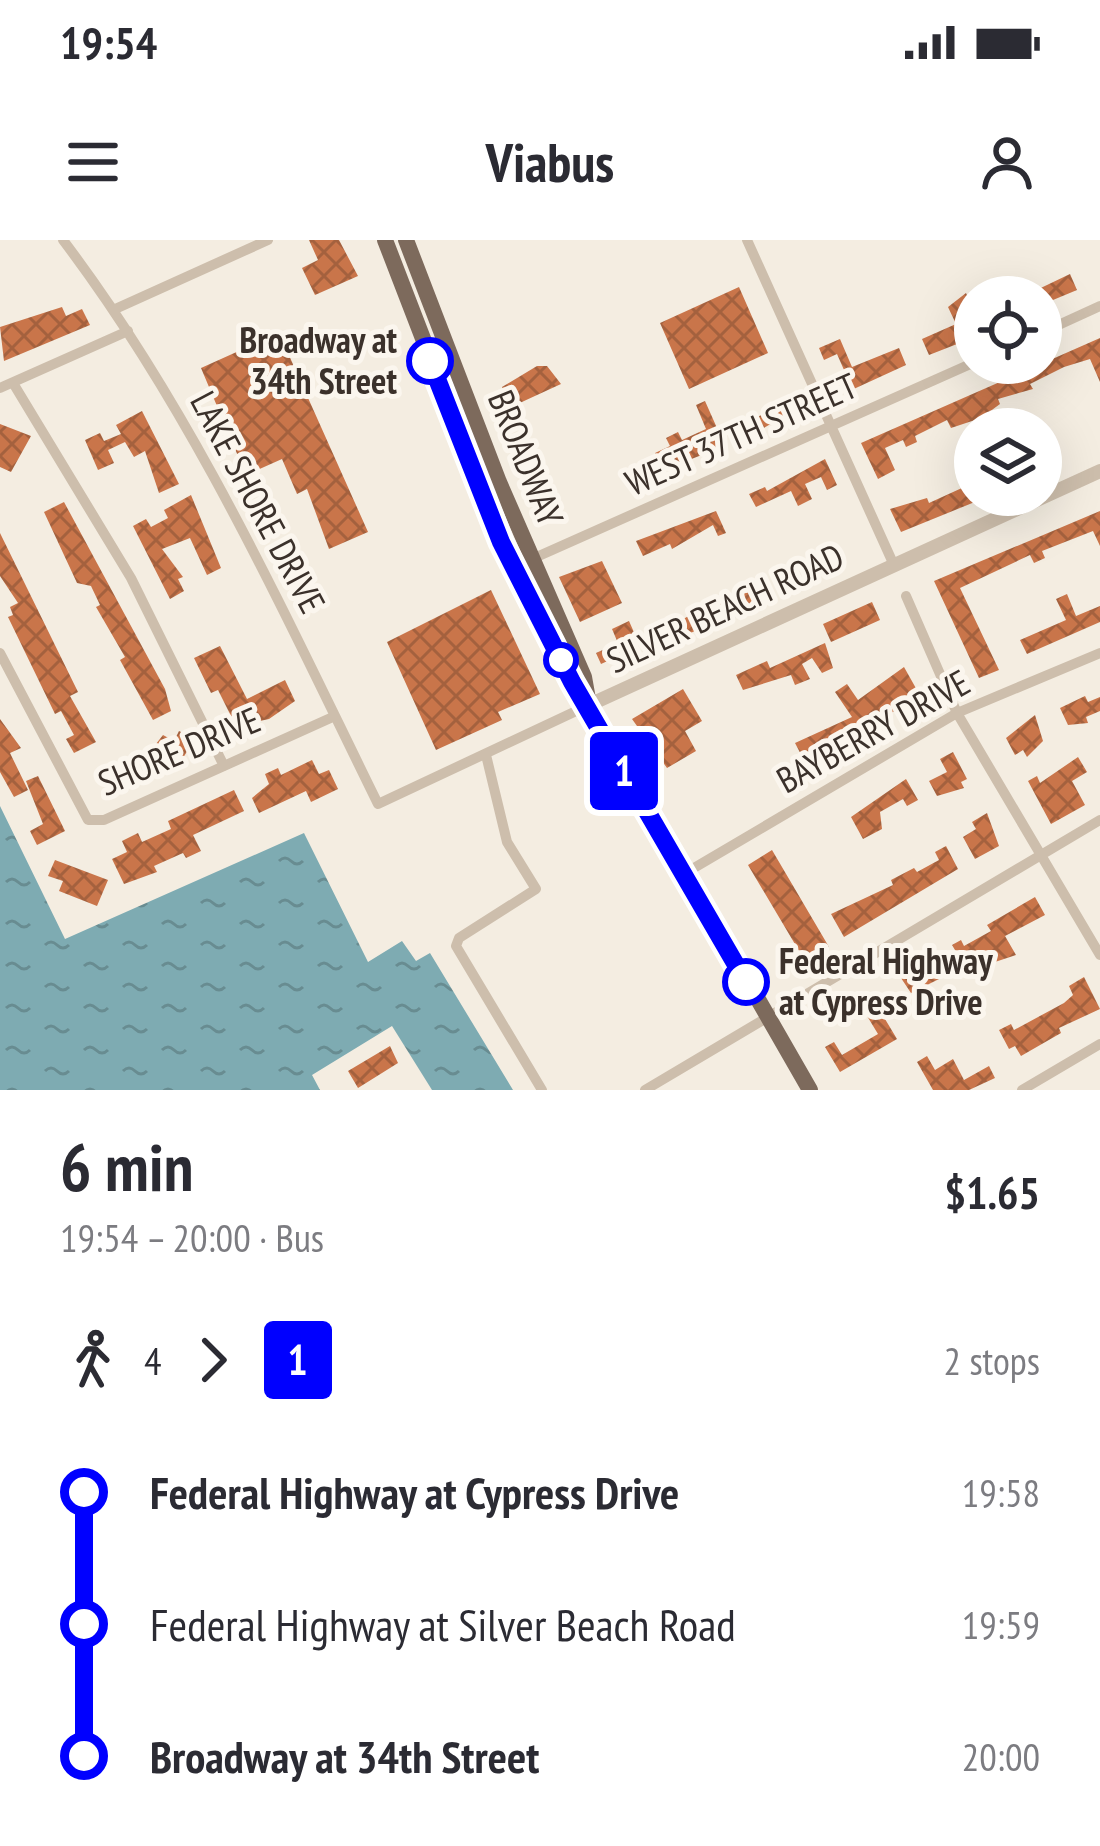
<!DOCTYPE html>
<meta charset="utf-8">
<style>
:root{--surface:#fff;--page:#f7f7f7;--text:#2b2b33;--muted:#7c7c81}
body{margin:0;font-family:"PT Sans Narrow",sans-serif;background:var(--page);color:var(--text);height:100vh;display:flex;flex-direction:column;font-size:45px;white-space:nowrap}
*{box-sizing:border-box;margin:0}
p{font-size:39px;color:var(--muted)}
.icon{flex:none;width:66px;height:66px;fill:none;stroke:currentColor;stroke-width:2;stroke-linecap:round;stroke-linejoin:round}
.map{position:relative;height:850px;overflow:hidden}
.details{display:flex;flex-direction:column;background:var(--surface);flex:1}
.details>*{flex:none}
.badge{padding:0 24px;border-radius:9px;font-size:42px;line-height:78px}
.controls{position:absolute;left:954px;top:36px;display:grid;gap:24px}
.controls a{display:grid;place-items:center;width:108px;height:108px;border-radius:50%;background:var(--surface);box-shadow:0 12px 48px #0002;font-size:60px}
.map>.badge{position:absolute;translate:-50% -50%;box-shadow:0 0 0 6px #fff}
.legs{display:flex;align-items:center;gap:18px;height:132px;padding:0 60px;font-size:39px}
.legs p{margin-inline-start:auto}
.summary{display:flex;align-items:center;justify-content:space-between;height:204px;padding:0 60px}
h1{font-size:66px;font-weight:600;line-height:90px}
ul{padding:0 60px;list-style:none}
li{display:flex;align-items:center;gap:42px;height:132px;font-size:45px}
li i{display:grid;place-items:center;width:18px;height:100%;margin:0 15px;background:currentColor}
li i::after{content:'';width:30px;height:30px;margin:-15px;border:9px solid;border-radius:50%;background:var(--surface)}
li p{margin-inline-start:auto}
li:first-child i{background:linear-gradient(#0000 50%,currentColor 0)}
li:last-child i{background:linear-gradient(currentColor 50%,#0000 0)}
.status{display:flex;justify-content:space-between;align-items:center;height:84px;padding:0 60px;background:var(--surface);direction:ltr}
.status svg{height:33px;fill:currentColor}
header{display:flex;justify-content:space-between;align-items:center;height:156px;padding:0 60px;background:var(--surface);font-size:54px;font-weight:600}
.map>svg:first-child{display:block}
.water{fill:url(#water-ripples)}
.building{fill:url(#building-cross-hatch)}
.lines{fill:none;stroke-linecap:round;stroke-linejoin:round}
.minor{stroke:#cdbeac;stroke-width:10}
.tertiary{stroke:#cdbeac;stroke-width:14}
.primary{stroke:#7d6a5c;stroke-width:16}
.line-1-casing{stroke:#fff;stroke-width:27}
.line-1{stroke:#00f;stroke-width:18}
.stop-1-dot{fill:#fff;stroke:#00f;stroke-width:6}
.labels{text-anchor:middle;stroke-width:10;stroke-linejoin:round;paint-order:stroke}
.stop-label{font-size:36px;font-weight:bold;fill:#3b312b;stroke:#fbf6ee;text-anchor:end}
.street-label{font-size:36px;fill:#3b312b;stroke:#fbf6ee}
</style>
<div class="status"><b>19:54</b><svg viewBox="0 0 49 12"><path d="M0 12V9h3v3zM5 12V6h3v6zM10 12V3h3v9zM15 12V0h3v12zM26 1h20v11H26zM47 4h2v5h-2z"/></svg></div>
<header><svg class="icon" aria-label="menu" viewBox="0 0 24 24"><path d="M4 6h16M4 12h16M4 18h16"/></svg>Viabus<svg class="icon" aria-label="person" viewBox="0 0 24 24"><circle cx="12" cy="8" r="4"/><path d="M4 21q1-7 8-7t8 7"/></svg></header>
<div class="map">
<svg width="1100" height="850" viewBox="0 0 1100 850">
<defs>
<pattern id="water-ripples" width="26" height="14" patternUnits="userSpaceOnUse" patternTransform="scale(3)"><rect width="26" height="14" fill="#7eabb2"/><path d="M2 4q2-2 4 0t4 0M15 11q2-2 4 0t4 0" fill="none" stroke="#688c91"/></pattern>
<pattern id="building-cross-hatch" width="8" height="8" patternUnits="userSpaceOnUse" patternTransform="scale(3)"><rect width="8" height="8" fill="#c9754a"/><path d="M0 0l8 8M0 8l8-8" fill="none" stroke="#a4613e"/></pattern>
</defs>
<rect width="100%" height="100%" fill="#f4ede1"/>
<!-- water -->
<path class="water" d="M 0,566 L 65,699 L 304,593 L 368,722 L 402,701 L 416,721 L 430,713 L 513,850 L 432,850 L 392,786 L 312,835 L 320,850 L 0,850 Z"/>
<!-- building -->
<path class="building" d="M 309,0 L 339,0 L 358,36 L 315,55 L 302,28 L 318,20 Z
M 1070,34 L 1077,50 L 1041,65 L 1041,57 L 995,57 L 1019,46 L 1024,56 Z
M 739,47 L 768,113 L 689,149 L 660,83 Z
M 966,53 L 970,62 L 975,60 L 975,97 L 929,115 L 922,99 L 956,84 L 948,67 Z
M 62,67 L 66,76 L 82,69 L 90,85 L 4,121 L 0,87 Z
M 279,93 L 368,292 L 329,309 L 307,249 L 297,254 L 282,219 L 246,235 L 201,128 Z
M 1100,98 L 1100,142 L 1090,119 L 1064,127 L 1030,144 L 1033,149 L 998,159 L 1000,164 L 981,178 L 951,188 L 947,180 L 915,196 L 917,202 L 906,207 L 903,200 L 885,208 L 895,230 L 878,239 L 861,203 Z
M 840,99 L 852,127 L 899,108 L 906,125 L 845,153 L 836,134 L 844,130 L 837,114 L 824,120 L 819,108 Z
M 537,126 L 547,126 L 561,144 L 511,167 L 502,147 Z
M 798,158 L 804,172 L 788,179 L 786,175 L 745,199 L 738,186 Z
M 705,161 L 725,206 L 663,230 L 655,213 L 670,206 L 666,198 L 678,192 L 682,200 L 706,189 L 696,165 Z
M 142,171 L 179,244 L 159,253 L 145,211 L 134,217 L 125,202 L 108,210 L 114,223 L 98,230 L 85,200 L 100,193 L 104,201 L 121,194 L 116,185 Z
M 0,184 L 31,196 L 11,232 L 0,227 Z
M 825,219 L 837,245 L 827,250 L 821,237 L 805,244 L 812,259 L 798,266 L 791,251 L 756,267 L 749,254 L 765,247 L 767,251 Z
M 975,242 L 975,255 L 992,255 L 901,292 L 890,269 L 927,258 L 929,263 Z
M 191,255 L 221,328 L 207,335 L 190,298 L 162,309 L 183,337 L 178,339 L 184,351 L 170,359 L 133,286 L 146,279 L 151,287 L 168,278 L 164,270 Z
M 64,262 L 165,449 L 171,471 L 153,480 L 120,420 L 125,417 L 96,367 L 100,365 L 91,346 L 77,343 L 44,272 Z
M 716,271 L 726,293 L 718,296 L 713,285 L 672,309 L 670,304 L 643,316 L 636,301 Z
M 1100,271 L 1100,306 L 1093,291 L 1042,311 L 1045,318 L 1034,323 L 1030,315 L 960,348 L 999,430 L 979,438 L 934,341 Z
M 0,293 L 78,452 L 70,456 L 96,502 L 74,513 L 66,499 L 74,495 L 61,471 L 55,474 L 8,377 L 13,375 L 10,367 L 18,363 L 0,336 Z
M 602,321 L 622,363 L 580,382 L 559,337 Z
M 491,350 L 540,454 L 498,472 L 502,480 L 436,510 L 387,402 Z
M 749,351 L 755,363 L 682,397 L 675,384 L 722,356 L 726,362 Z
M 1067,354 L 1076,376 L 1100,366 L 1100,382 L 1027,414 L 1020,400 L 1066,380 L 1056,359 Z
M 872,362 L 880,380 L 831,402 L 823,384 Z
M 629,381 L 640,406 L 601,424 L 596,413 L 618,403 L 612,389 Z
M 825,403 L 833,428 L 822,433 L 812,418 L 802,424 L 810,439 L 795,445 L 791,435 L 743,450 L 736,435 L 767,421 L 770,428 Z
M 220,406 L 247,459 L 285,440 L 295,461 L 269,479 L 251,483 L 253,488 L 233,499 L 226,486 L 234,482 L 218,450 L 211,453 L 194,418 Z
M 904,427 L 922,459 L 859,487 L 862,493 L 807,526 L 795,503 L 852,477 L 835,452 L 847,444 L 858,460 Z
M 683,449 L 702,481 L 685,491 L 696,511 L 667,528 L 632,479 Z
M 1085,456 L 1088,462 L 1100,457 L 1100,471 L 1086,477 L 1088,483 L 1068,485 L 1060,468 Z
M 1035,475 L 1043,501 L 1027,517 L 1023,510 L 1015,515 L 1006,498 Z
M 0,479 L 21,508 L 10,513 L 28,550 L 14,557 L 0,532 Z
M 179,491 L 195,499 L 174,532 L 145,518 L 163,495 L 174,501 Z
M 953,512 L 967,539 L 961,542 L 964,548 L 937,556 L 929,541 L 947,532 L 940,519 Z
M 1078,517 L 1087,532 L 1072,541 L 1085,565 L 1051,584 L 1028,541 L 1037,536 L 1040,543 Z
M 312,520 L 319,534 L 329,530 L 338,549 L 311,562 L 306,551 L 259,573 L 252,558 L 269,544 L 265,534 L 278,528 L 281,535 Z
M 38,536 L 65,591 L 37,605 L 30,591 L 43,584 L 26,541 Z
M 906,539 L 918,560 L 907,566 L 903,559 L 880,572 L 882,589 L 863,599 L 851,577 Z
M 234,550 L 244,571 L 193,595 L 201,611 L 186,618 L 183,613 L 154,626 L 157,632 L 124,644 L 112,619 L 127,612 L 122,601 L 138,593 L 142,602 L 171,589 L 168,581 Z
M 987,573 L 999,606 L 975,619 L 963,597 L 976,589 L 972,582 Z
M 946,606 L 958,629 L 844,697 L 831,674 L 893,645 L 891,640 L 914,628 L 917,632 L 939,620 L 935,612 Z
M 772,610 L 829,707 L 805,721 L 748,625 Z
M 55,620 L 108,640 L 97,666 L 59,651 L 63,641 L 48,636 Z
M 1035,657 L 1045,675 L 1005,696 L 1016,715 L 965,732 L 963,727 L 911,753 L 901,738 L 955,710 L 952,705 L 961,700 L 964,706 L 991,691 L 987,685 Z
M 1084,737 L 1100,769 L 1059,788 L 1061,793 L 1021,816 L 1015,806 L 1009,809 L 999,790 L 1011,784 L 1014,790 L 1064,763 L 1073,755 L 1069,746 Z
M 876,764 L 897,799 L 840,832 L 825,807 L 834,802 L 842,815 L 878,794 L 864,771 Z
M 390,806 L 398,823 L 358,848 L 348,831 Z
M 927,816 L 935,830 L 953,819 L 964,840 L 989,826 L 995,838 L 969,850 L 933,850 L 917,822 Z"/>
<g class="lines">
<!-- minor -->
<path class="minor" d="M 63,0 C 194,173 283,371 378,564 L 589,465
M 747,0 L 893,323
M 113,70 L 268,0
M 1041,93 L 1100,66
M 13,143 L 131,338 L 224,526
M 0,148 L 128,91
M 532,319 L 975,122
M 906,356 L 957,473 L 1100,715
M 0,413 L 88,580 L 104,580 L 335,476
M 486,515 L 507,602 L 536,649 L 459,698 L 456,706 L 542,850
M 682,635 L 957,473 L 1100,413
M 645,850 L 1100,580
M 1022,850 L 1100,804"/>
<!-- tertiary -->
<path class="tertiary" d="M 589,465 L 1100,231"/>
<!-- primary -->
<path class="primary" d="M 385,0 L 501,301 L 572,442 L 586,458
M 406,0 L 499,242 L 584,437 L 589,465 L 810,850"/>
</g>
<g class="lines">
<!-- line-1 casing -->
<g class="line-1-casing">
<path id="line-1" d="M 430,121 L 501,302 L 572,442 L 746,742"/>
</g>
<!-- line-1 -->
<use href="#line-1" class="line-1"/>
</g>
<!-- markers -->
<g class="stop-1-dot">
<circle cx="430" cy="121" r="21"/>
<circle cx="561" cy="420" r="15"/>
<circle cx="746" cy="742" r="21"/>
</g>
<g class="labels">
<!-- stop labels -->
<g class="stop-label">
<text x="397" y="113">Broadway at<tspan x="397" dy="41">34th Street</tspan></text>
<text x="779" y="734" text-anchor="start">Federal Highway<tspan x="779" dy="41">at Cypress Drive</tspan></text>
</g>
<!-- street labels -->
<g class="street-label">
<text transform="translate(741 194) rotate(-24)" y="13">WEST 37TH STREET</text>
<text transform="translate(526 218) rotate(68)" y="13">BROADWAY</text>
<text transform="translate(258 262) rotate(62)" y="13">LAKE SHORE DRIVE</text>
<text transform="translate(725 368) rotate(-25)" y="13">SILVER BEACH ROAD</text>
<text transform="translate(873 491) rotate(-29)" y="13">BAYBERRY DRIVE</text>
<text transform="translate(179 511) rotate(-23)" y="13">SHORE DRIVE</text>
</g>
</g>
</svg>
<div class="controls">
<a><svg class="icon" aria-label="locate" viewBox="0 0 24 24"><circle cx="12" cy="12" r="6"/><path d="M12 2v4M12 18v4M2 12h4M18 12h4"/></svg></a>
<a><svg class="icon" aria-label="layers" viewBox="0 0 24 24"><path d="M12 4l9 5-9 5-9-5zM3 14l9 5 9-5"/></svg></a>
</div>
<b class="badge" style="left:624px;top:531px;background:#00f;color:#fff">1</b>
</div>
<section class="details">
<div class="summary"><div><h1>6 min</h1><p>19:54 – 20:00 · Bus</p></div><b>$1.65</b></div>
<div class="legs"><svg class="icon" aria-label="walk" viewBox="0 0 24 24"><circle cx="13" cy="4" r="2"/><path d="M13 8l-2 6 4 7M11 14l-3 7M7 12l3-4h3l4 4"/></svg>4<svg class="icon" aria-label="forward" viewBox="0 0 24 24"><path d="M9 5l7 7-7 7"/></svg><b class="badge" style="background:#00f;color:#fff">1</b><p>2 stops</p></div>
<ul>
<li><i style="color:#00f"></i><b>Federal Highway at Cypress Drive</b><p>19:58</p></li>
<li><i style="color:#00f"></i><span>Federal Highway at Silver Beach Road</span><p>19:59</p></li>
<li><i style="color:#00f"></i><b>Broadway at 34th Street</b><p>20:00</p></li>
</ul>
</section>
